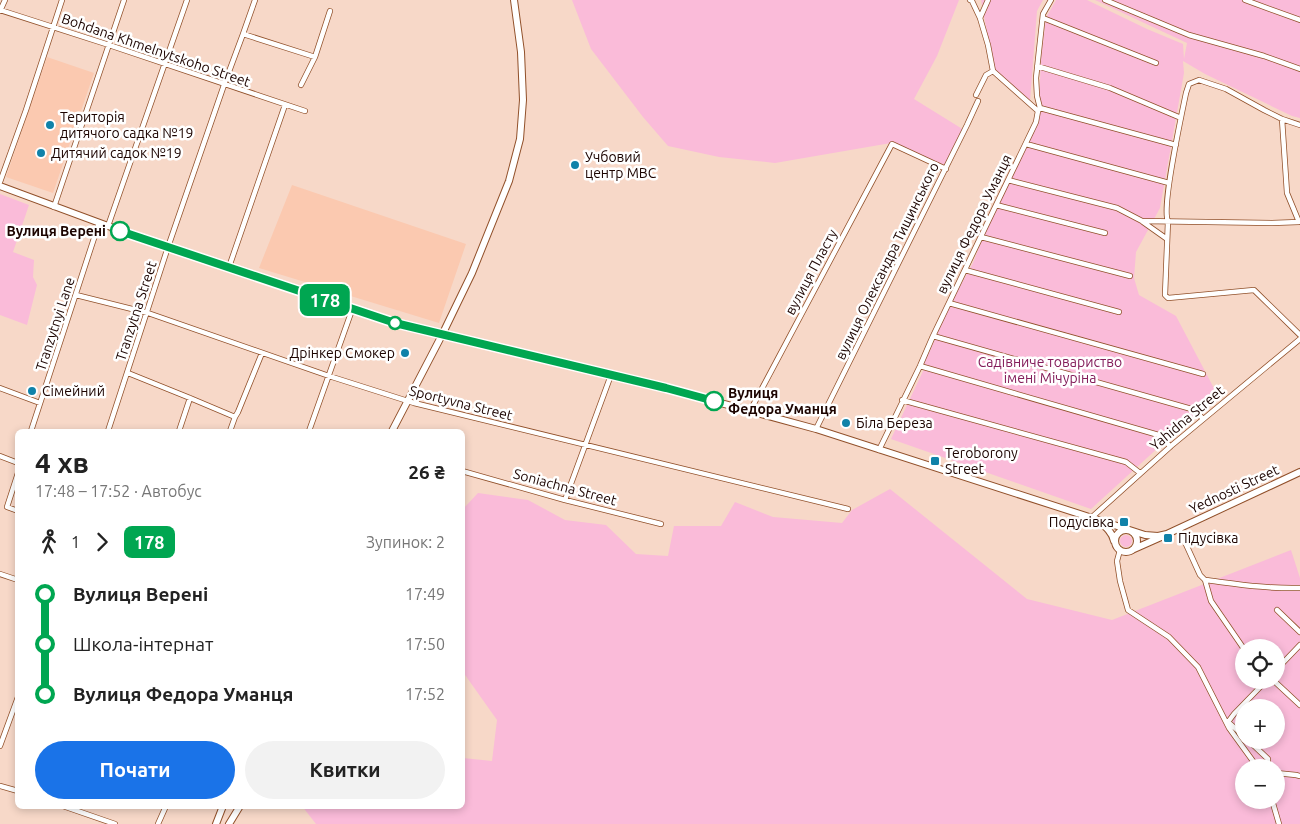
<!DOCTYPE html>
<html lang="uk">
<meta charset="utf-8">
<style>
:root{--surface:#fff;--page:#f2f2f2;--text:#222;--muted:#767676;--accent:#1a73e8}
body{margin:0;font-family:Ubuntu,sans-serif;background:var(--page);color:var(--text);height:100vh;display:flex;flex-direction:column;font-size:19px;white-space:nowrap}
*{box-sizing:border-box;margin:0}
p{font-size:16px;color:var(--muted)}
.icon{flex:none;width:28px;height:28px;fill:none;stroke:currentColor;stroke-width:2;stroke-linecap:round;stroke-linejoin:round}
.map{position:relative;flex:1;overflow:hidden}
.details{position:absolute;left:15px;top:429px;width:450px;height:380px;display:flex;flex-direction:column;background:var(--surface);border-radius:8px;box-shadow:0 2px 8px #0003}
.details>*{flex:none}
.badge{padding:0 10px;border-radius:8px;font-size:18px;line-height:32px}
.fabs{position:absolute;left:1235px;top:639px;display:grid;gap:10px}
.fabs a{display:grid;place-items:center;width:50px;height:50px;border-radius:50%;background:var(--surface);box-shadow:0 2px 8px #0003;font-size:25px}
.map>.badge{position:absolute;translate:-50% -50%;box-shadow:0 0 0 2px #fff}
.legs{display:flex;align-items:center;gap:8px;height:55px;padding:0 20px;font-size:16px}
.legs p{margin-inline-start:auto}
.summary{display:flex;align-items:center;justify-content:space-between;height:85px;padding:0 20px}
h1{font-size:28px;font-weight:700;line-height:38px}
.action{display:flex;gap:10px;margin-top:auto;padding:10px 20px}
.action a{flex:1;height:58px;border-radius:30px;background:var(--accent);color:#fff;font-size:20px;font-weight:700;line-height:58px;text-align:center}
.action a+a{background:var(--page);color:var(--text)}
ul{padding:0 20px;list-style:none}
li{display:flex;align-items:center;gap:18px;height:50px;font-size:19px}
li i{display:grid;place-items:center;width:8px;height:100%;margin:0 6px;background:currentColor}
li i::after{content:'';width:12px;height:12px;margin:-6px;border:4px solid;border-radius:50%;background:var(--surface)}
li p{margin-inline-start:auto}
li:first-child i{background:linear-gradient(#0000 50%,currentColor 0)}
li:last-child i{background:linear-gradient(currentColor 50%,#0000 0)}
.map>svg:first-child{display:block}
.built{fill:#fbc9b0}
.green{fill:#fabbd9;fill-rule:evenodd}
.lines{fill:none;stroke-linecap:round;stroke-linejoin:round}
.street-casing{stroke:#91502a;stroke-width:6}
.secondary-casing{stroke:#91502a;stroke-width:8}
.street{stroke:#fff;stroke-width:4.5}
.secondary{stroke:#fff;stroke-width:6}
.line-1-casing{stroke:#fff;stroke-width:11}
.line-1{stroke:#00a651;stroke-width:8}
.poi-dot{fill:#1082a9;stroke:#fff;stroke-width:2}
.stop-1-dot{fill:#fff;stroke:#00a651;stroke-width:2.5}
.labels{text-anchor:middle;stroke-width:5;stroke-linejoin:round;paint-order:stroke}
.street-label{font-size:14px;fill:#1c0400;stroke:#fff}
.poi-label{font-size:14px;fill:#1c0400;stroke:#fff;text-anchor:start}
.stop-label{font-size:14px;font-weight:bold;fill:#1c0400;stroke:#fff;text-anchor:end}
.park-label{font-size:14px;fill:#841e5b;stroke:#fff}
</style>
<div class="map">
<svg width="1300" height="824" viewBox="0 0 1300 824">
<rect width="100%" height="100%" fill="#f7d8c8"/>
<!-- built -->
<path class="built" d="M 47,57 L 94,73 L 53,193 L 6,177 Z
M 292,185 L 466,244 L 439,323 L 259,268 Z"/>
<!-- green -->
<path class="green" d="M 572,0 L 959,0 L 937,56 L 914,99 L 964,130 L 945,168 L 891,143 L 775,163 L 719,157 L 668,146 L 643,117 L 591,49 Z
M 981,0 L 1043,0 L 1037,11 L 1030,101 L 994,70 Z
M 1056,0 L 1087,0 L 1147,29 L 1183,44 L 1184,59 L 1187,43 L 1095,0 L 1300,0 L 1300,118 L 1292,116 L 1205,74 L 1183,61 L 1184,73 L 1160,208 L 1136,252 L 1134,278 L 1139,295 L 1176,316 L 1217,394 L 1091,509 L 891,439 L 924,369 L 922,363 L 930,351 L 948,308 L 973,263 L 989,222 L 1038,124 L 1041,59 L 1046,18 Z
M 0,194 L 29,205 L 13,252 L 34,260 L 33,277 L 37,285 L 27,325 L 0,315 Z
M 890,489 L 1027,599 L 1112,620 L 1291,550 L 1300,578 L 1300,824 L 316,824 L 302,806 L 462,806 L 463,758 L 492,761 L 497,720 L 463,672 L 463,509 L 478,493 L 528,500 L 565,520 L 606,525 L 636,554 L 668,556 L 674,526 L 721,526 L 735,502 L 773,517 L 842,523 L 852,510 ZM 1244,648 L 1276,648 L 1276,680 L 1244,680 ZM 1244,708 L 1276,708 L 1276,740 L 1244,740 ZM 1244,768 L 1276,768 L 1276,800 L 1244,800 Z
M1120 541a6 6 0 1 1 12 0a6 6 0 1 1-12 0Z"/>
<g class="lines">
<!-- street casing -->
<g class="street-casing">
<path id="street" d="M 970,0 L 972,1 L 980,18 L 988,45 L 993,71 L 1038,111
M 1105,0 L 1189,35 L 1264,56 L 1300,69
M 1245,0 L 1300,20
M 0,10 L 109,45 L 305,111
M 0,11 L 5,0
M 980,18 L 988,0
M 1043,18 L 1156,63
M 243,34 L 315,57 L 330,11
M 1037,66 L 1110,88 L 1181,118
M 301,85 L 315,57
M 976,95 L 986,75 L 993,71
M 1040,108 L 1176,145
M 1300,125 L 1282,119 L 1264,110 L 1226,89 L 1199,80 L 1189,84 L 1186,93 C 1182,113 1161,208 1168,221 L 1165,295 L 1168,298 L 1254,290 L 1300,335
M 1026,144 L 1169,183
M 1008,180 L 1117,208 L 1142,221 L 1272,223 L 1299,222 L 1287,193 L 1282,119
M 0,182 L 26,110 L 62,0
M 996,205 L 1105,233
M 54,207 L 124,0
M 1143,222 L 1167,239
M 108,226 L 187,0
M 981,237 L 1130,276
M 229,267 L 285,105
M 965,270 L 1119,312
M 76,295 L 148,313 L 329,376 L 414,403 L 848,509
M 949,303 L 1203,374
M 933,336 L 1195,410 L 1203,419
M 920,366 L 1162,436 L 1170,447
M 128,373 L 190,398 L 235,417
M 0,388 L 40,403
M 902,400 L 1126,462 L 1140,473
M 750,411 L 892,144 L 946,169
M 816,429 L 967,125 L 978,101
M 31,431 L 99,223
M 108,431 L 168,247 L 224,85 L 243,34 L 255,0
M 179,431 L 190,398
M 230,431 L 235,417 L 238,412 L 262,353
M 309,431 L 352,310
M 879,450 L 920,366 L 933,336 L 1036,122 L 1038,111 L 1040,108 L 1037,96 L 1036,78 L 1043,14 L 1051,0
M 0,456 L 18,463
M 462,471 L 565,500 L 661,524
M 18,473 L 7,507 L 18,511
M 565,500 L 611,375
M 1091,518 L 1171,446 L 1300,339
M 1179,529 L 1200,575 L 1205,580
M 1120,550 L 1117,561 L 1120,581 L 1128,610 L 1169,637 L 1198,667 L 1229,728 L 1258,768
M 0,574 L 18,580
M 1205,580 C 1237,584 1268,589 1300,588
M 1205,580 L 1211,601 L 1244,649
M 1277,610 L 1300,632
M 1276,670 L 1300,645
M 1273,680 L 1300,705
M 1244,736 L 1228,722 L 1234,714 L 1267,680
M 1248,740 L 1268,759 L 1268,768
M 0,746 L 18,697
M 1276,773 L 1296,775 L 1300,776
M 0,786 L 18,791
M 1272,800 L 1279,824
M 63,806 L 115,824
M 158,824 L 166,806"/>
</g>
<!-- secondary casing -->
<g class="secondary-casing">
<path id="secondary" d="M 0,186 L 108,226 L 395,323 L 666,388 L 816,429 L 1145,535 L 1158,536 L 1167,534 L 1300,472
M 392,431 L 442,335 L 472,273 L 509,181 L 520,139 L 523,100 L 521,52 L 514,0
M 1099,522 C 1106,527 1112,532 1114,541
M1115 541a11 11 0 1 1 22 0a11 11 0 1 1-22 0Z
M 1134,549 L 1161,537
M 216,824 L 223,806
M 229,824 L 240,806"/>
</g>
<!-- street -->
<use href="#street" class="street"/>
<!-- secondary -->
<use href="#secondary" class="secondary"/>
</g>
<g class="lines">
<!-- line-1 casing -->
<g class="line-1-casing">
<path id="line-1" d="M 120,231 L 395,323 L 666,388 L 714,401"/>
</g>
<!-- line-1 -->
<use href="#line-1" class="line-1"/>
</g>
<!-- markers -->
<g class="poi-dot">
<circle cx="50" cy="125" r="5"/>
<circle cx="41" cy="153" r="5"/>
<circle cx="575" cy="165" r="5"/>
<circle cx="405" cy="353" r="5"/>
<circle cx="32" cy="391" r="5"/>
<circle cx="846" cy="423" r="5"/>
<rect x="930" y="456" width="10" height="10" rx="2.5"/>
<rect x="1119" y="517" width="10" height="10" rx="2.5"/>
<rect x="1163" y="533" width="10" height="10" rx="2.5"/>
</g>
<g class="stop-1-dot">
<circle cx="120" cy="231" r="9"/>
<circle cx="395" cy="323" r="6"/>
<circle cx="714" cy="401" r="9"/>
</g>
<g class="labels">
<!-- street labels -->
<g class="street-label">
<text transform="translate(156 50) rotate(19)" y="5">Bohdana Khmelnytskoho Street</text>
<text transform="translate(974 224) rotate(-64)" y="5">вулиця Федора Уманця</text>
<text transform="translate(887 261) rotate(-64)" y="5">вулиця Олександра Тищинського</text>
<text transform="translate(811 272) rotate(-62)" y="5">вулиця Пласту</text>
<text transform="translate(136 311) rotate(-72)" y="5">Tranzytna Street</text>
<text transform="translate(55 324) rotate(-72)" y="5">Tranzytnyi Lane</text>
<text transform="translate(461 403) rotate(14)" y="5">Sportyvna Street</text>
<text transform="translate(1187 418) rotate(-40)" y="5">Yahidna Street</text>
<text transform="translate(565 487) rotate(15)" y="5">Soniachna Street</text>
<text transform="translate(1234 489) rotate(-25)" y="5">Yednosti Street</text>
</g>
<!-- poi labels -->
<g class="poi-label">
<text x="60" y="122">Територія<tspan x="60" dy="16">дитячого садка №19</tspan></text>
<text x="51" y="158">Дитячий садок №19</text>
<text x="585" y="162">Учбовий<tspan x="585" dy="16">центр МВС</tspan></text>
<text x="395" y="358" text-anchor="end">Дрінкер Смокер</text>
<text x="42" y="396">Сімейний</text>
<text x="856" y="428">Біла Береза</text>
<text x="945" y="458">Teroborony<tspan x="945" dy="16">Street</tspan></text>
<text x="1114" y="527" text-anchor="end">Подусівка</text>
<text x="1178" y="543">Підусівка</text>
</g>
<!-- stop labels -->
<g class="stop-label">
<text x="106" y="236">Вулиця Верені</text>
<text x="728" y="398" text-anchor="start">Вулиця<tspan x="728" dy="16">Федора Уманця</tspan></text>
</g>
<!-- park labels -->
<g class="park-label">
<text x="1050" y="367">Садівниче товариство<tspan x="1050" dy="16">імені Мічуріна</tspan></text>
</g>
</g>
</svg>
<div class="fabs">
<a><svg class="icon" aria-label="locate" viewBox="0 0 24 24"><circle cx="12" cy="12" r="6"/><path d="M12 2v4M12 18v4M2 12h4M18 12h4"/></svg></a>
<a>+</a>
<a>−</a>
</div>
<b class="badge" style="left:325px;top:300px;background:#00a651;color:#fff">178</b>
<section class="details">
<div class="summary"><div><h1>4 хв</h1><p>17:48 – 17:52 · Автобус</p></div><b>26 ₴</b></div>
<div class="legs"><svg class="icon" aria-label="walk" viewBox="0 0 24 24"><circle cx="13" cy="4" r="2"/><path d="M13 8l-2 6 4 7M11 14l-3 7M7 12l3-4h3l4 4"/></svg>1<svg class="icon" aria-label="forward" viewBox="0 0 24 24"><path d="M9 5l7 7-7 7"/></svg><b class="badge" style="background:#00a651;color:#fff">178</b><p>Зупинок: 2</p></div>
<ul>
<li><i style="color:#00a651"></i><b>Вулиця Верені</b><p>17:49</p></li>
<li><i style="color:#00a651"></i><span>Школа-інтернат</span><p>17:50</p></li>
<li><i style="color:#00a651"></i><b>Вулиця Федора Уманця</b><p>17:52</p></li>
</ul>
<div class="action"><a>Почати</a><a>Квитки</a></div>
</section>
</div>
